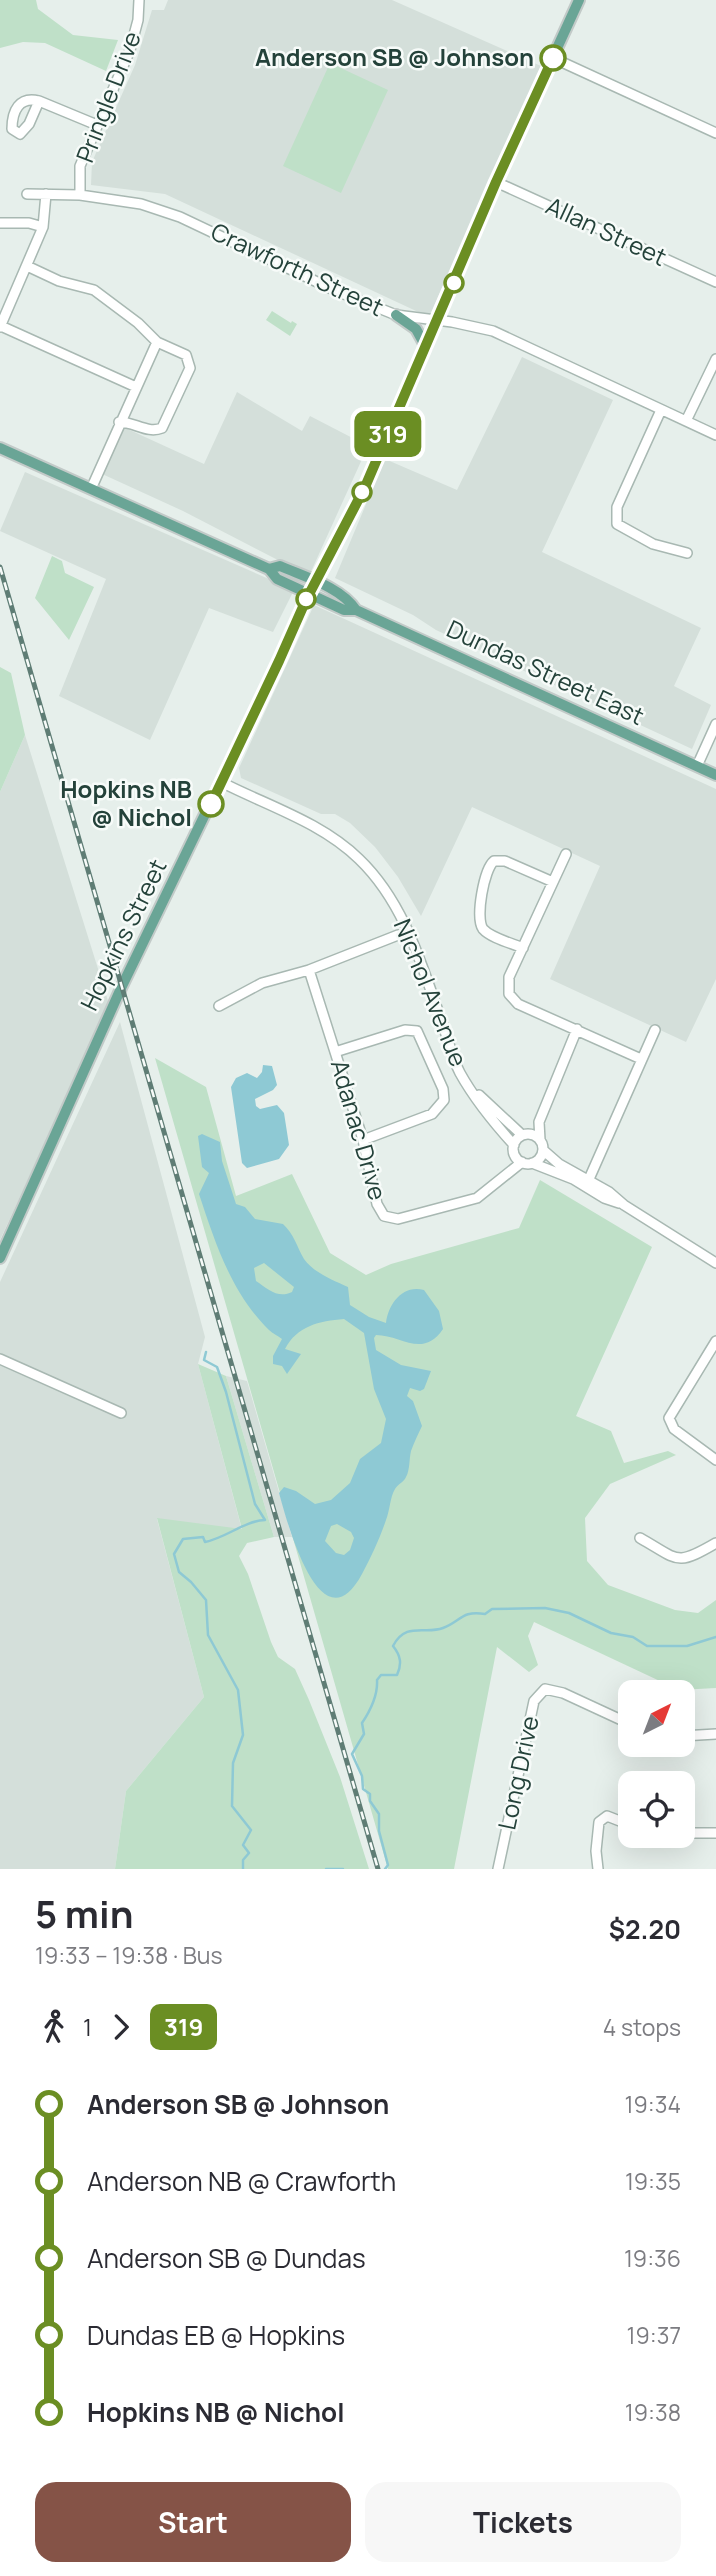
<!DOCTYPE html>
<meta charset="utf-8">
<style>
:root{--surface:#fff;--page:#f7f7f7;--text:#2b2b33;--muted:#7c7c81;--accent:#855347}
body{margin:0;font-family:Manrope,sans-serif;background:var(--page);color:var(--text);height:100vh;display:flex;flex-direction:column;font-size:26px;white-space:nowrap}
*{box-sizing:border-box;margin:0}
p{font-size:23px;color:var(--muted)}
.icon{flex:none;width:38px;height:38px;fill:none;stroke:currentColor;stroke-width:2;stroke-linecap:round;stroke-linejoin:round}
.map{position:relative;height:1869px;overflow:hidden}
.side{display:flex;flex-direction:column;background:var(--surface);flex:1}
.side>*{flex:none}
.badge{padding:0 14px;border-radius:10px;font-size:24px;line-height:46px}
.needle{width:46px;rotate:42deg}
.fabs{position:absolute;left:618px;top:1680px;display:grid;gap:14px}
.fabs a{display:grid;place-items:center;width:77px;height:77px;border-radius:14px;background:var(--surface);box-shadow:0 7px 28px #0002;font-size:35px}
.map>.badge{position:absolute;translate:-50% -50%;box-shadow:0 0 0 4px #fff}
.legs{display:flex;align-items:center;gap:10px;height:77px;padding:0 35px;font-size:23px}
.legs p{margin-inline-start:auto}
.headline{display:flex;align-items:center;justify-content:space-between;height:119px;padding:0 35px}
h1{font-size:38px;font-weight:700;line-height:52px}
.action{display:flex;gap:14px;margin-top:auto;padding:14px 35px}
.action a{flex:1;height:80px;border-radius:21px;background:var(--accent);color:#fff;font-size:28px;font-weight:700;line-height:80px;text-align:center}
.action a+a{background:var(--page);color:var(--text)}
ul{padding:0 35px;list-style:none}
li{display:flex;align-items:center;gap:24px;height:77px;font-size:26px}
li i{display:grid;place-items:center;width:10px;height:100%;margin:0 9px;background:currentColor}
li i::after{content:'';width:18px;height:18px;margin:-9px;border:5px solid;border-radius:50%;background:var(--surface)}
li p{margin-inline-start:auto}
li:first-child i{background:linear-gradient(#0000 50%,currentColor 0)}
li:last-child i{background:linear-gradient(currentColor 50%,#0000 0)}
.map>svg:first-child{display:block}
.built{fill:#d4dfda}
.green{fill:#bfe0c8}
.water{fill:#8ec9d4;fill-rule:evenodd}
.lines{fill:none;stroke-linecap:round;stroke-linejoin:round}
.stream{stroke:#8ec9d4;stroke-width:2.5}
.minor-casing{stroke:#a8b8b2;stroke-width:12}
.major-casing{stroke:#c2cac8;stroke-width:14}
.minor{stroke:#fff;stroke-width:9}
.major{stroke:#6aa596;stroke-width:10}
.rail-casing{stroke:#5f7d75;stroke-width:5}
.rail{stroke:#f7fbf9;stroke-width:2.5;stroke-dasharray:8;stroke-linecap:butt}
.line-1-casing{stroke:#fff;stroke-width:16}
.line-1{stroke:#6b8e23;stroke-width:10}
.stop-1-dot{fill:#fff;stroke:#6b8e23;stroke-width:3.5}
.labels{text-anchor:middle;stroke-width:5;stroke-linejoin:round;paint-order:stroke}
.stop-label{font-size:24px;font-weight:bold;fill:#24423a;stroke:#f7fbf9;text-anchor:end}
.street-label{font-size:24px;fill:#24423a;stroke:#f7fbf9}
</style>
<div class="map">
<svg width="716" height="1869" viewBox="0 0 716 1869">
<rect width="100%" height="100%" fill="#e6efeb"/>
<!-- built -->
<path class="built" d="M 168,0 L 392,0 L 541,66 L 429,317 L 165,194 L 91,185 L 92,162 L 135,65 L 152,10 L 164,10 Z
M 522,357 L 613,400 L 542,552 L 701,628 L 674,686 L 711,705 L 692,749 L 436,630 L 413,615 L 335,578 L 385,459 L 457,490 Z
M 237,392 L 302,431 L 310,416 L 368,446 L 309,576 L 183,511 L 100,473 L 121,426 L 204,464 Z
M 25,472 L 294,590 L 273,632 L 209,608 L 150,740 L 59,696 L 106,579 L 0,531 Z
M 314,605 L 716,789 L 716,979 L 686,1042 L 550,979 L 600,866 L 472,807 L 421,916 L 398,877 L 375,847 L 350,823 L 335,814 L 321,814 L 241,778 L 239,768 Z
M 25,735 L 109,1004 L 0,1240 L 0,792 Z
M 120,1022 L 205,1337 L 198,1364 L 242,1530 L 157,1519 L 204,1697 L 126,1791 L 115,1869 L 0,1869 L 0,1282 Z
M 226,1376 L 247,1381 L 292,1537 L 274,1537 Z"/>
<!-- green -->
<path class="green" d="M 0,0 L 36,0 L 38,9 L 73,35 L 118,40 L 106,71 L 45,43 L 23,42 L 0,48 Z
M 330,63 L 388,90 L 341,193 L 283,166 Z
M 272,311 L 291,323 L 292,321 L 297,324 L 290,336 L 266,320 Z
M 52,556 L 62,561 L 65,573 L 94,587 L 69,640 L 35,598 Z
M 0,667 L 11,673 L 25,735 L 0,792 Z
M 155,1058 L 206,1087 L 236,1196 L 292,1174 L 330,1253 L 366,1275 L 391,1264 L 519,1228 L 540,1180 L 652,1247 L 576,1416 L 611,1431 L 624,1463 L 668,1451 L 676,1455 L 610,1484 L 585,1518 L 587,1561 L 608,1585 L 675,1610 L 698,1613 L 716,1600 L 716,1688 L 679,1690 L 534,1622 L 528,1636 L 538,1665 L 529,1672 L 497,1647 L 454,1869 L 388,1869 Z
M 198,1364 L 226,1376 L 274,1537 L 247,1543 L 239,1556 L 248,1574 L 271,1642 L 278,1657 L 295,1669 L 309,1700 L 340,1777 L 369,1869 L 115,1869 L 126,1791 L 204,1697 L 157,1518 L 242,1529 Z"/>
<!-- water -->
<path class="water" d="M 263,1065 L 272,1066 L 277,1085 L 273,1090 L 255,1099 L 256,1106 L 260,1109 L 277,1105 L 284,1113 L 289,1145 L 279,1159 L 247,1168 L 242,1163 L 231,1087 L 236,1078 L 247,1073 L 257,1078 L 262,1072 Z
M 202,1134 L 220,1142 L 222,1161 L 236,1204 L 245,1207 L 255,1219 L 283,1224 C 294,1234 297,1247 304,1259 C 314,1273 333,1280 348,1287 L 350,1305 L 369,1317 L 386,1323 C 388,1305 402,1284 424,1290 L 439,1311 L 443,1329 C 423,1359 401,1335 376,1335 L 374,1338 L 376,1350 L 401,1365 L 431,1371 L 424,1389 L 420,1391 L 410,1388 L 407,1396 L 413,1401 L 422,1426 C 418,1434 414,1443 411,1451 C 409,1459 410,1470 406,1477 C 404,1482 398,1484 395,1489 C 390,1497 390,1510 386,1520 C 380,1538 371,1557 362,1574 C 321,1650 287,1522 279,1493 L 284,1487 L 296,1491 L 315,1504 L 331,1500 L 350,1483 L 360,1459 L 381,1443 L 386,1419 L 374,1389 L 364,1333 L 344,1319 C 319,1321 297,1326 285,1349 L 301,1354 L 287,1374 L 282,1366 L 273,1364 L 273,1356 L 282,1339 C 277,1335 273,1334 269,1330 C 231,1293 215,1242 199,1194 L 209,1173 L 202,1167 L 198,1136 ZM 264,1263 L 294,1287 L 292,1292 C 278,1299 268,1289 256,1281 L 254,1268 ZM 337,1524 L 351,1532 L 354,1538 L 350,1550 L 344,1555 L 336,1553 L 325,1541 L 331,1526 Z"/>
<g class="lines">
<!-- stream -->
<path class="stream" d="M 206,1352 L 204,1360 L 217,1367 L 226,1392 L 255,1504 L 265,1520 C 244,1521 226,1538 205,1542 L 203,1537 L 183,1539 L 174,1554 L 179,1572 L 191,1582 L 206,1600 L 208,1635 L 238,1690 L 243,1735 L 233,1763 L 232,1806 L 251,1830 L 243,1845 L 249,1853 L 243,1860 L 243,1869
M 326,1869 L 343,1869
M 385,1869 L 388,1865 L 379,1831 L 379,1814 L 370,1801 L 370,1794 L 363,1789 L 362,1776 L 352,1754 L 364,1734 L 362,1723 C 370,1711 378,1695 377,1680 L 381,1675 L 397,1675 C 402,1664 401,1656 393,1646 C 406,1621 425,1635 443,1628 C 461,1621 462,1610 485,1614 L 492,1609 L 545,1608 L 569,1613 L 611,1633 L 633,1637 L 647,1646 L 687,1646 L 716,1637"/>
<!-- minor casing -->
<g class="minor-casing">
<path id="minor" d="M 553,58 L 716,133
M 39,101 L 29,124 L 20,134 L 12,129 C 12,111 19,96 39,101 L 97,125
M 496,182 L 716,282
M 27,194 L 80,195 L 141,204 L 180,217 L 334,290 L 396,315 L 452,322 L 493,331 L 716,435
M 80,195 L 80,166 L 130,50 L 138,20 L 139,0
M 0,223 L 29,223 L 43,227
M 27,266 L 59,281 L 94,290 L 138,323 L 157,342 L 91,489
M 1,326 L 136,387
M 0,327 L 43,227 L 46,194
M 661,410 L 617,507 L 617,524 L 653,544 L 687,553
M 686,421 L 716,359
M 119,422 C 135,422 147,434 162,428 L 190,368 L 186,355 L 157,342
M 697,766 L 716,724
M 221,782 C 268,806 321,822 359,859 C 406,904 423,970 444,1028 C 449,1043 453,1060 460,1073 C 475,1100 494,1123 514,1145
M 566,854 L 509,977 L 509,994 L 518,1004 L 641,1059
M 523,948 C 511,943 491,938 483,929 C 475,918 484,869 494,861 L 505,861 L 553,882
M 309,970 L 363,1140 L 377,1204 L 384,1216 L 398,1219 L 477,1198 L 522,1162
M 219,1006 L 262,983 L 309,970 L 398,935 L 410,935
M 335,1052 L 405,1030 L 417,1031 L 443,1089 L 444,1100 L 432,1114 L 363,1140
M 479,1095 L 522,1135
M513 1149a15 15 0 1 1 30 0a15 15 0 1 1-30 0Z
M 540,1140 L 539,1122 L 577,1029
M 543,1150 L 559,1164 L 609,1192 L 624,1205 L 716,1263
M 532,1163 L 573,1179 L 604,1198 L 619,1203
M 589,1179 L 655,1030
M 716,1341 L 669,1418 L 674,1429 L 716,1460
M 0,1359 L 121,1413
M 640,1538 C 679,1560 675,1567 716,1543
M 682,1736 L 716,1734
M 682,1833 L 716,1833
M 498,1869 L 534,1701 L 545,1689 L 563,1693 L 630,1724
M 598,1869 L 596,1851 L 599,1822 L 607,1816 L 630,1825"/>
</g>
<!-- major casing -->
<g class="major-casing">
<path id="major" d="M 396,315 L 416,329 L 426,347
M 0,448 L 269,569 L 277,579 L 344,610 L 356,610 L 716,775
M 269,569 L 280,566 C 305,577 341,587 356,610
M 0,1258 L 122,986 L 279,661 L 305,600 L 365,487 L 496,182 L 579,0"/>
</g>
<!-- minor -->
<use href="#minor" class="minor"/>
<!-- major -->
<use href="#major" class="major"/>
<!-- rail casing -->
<g class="rail-casing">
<path id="rail" d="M 0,567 L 378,1869"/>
</g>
<!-- rail -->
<use href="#rail" class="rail"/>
</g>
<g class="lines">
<!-- line-1 casing -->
<g class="line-1-casing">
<path id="line-1" d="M 211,804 L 279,661 L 306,600 L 365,487 L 496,182 L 553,58"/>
</g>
<!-- line-1 -->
<use href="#line-1" class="line-1"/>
</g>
<!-- markers -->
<g class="stop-1-dot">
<circle cx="553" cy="58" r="12"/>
<circle cx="454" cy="283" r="9"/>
<circle cx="362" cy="492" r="9"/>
<circle cx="306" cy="599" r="9"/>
<circle cx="211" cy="804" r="12"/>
</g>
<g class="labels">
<!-- stop labels -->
<g class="stop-label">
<text x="534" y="66">Anderson SB @ Johnson</text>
<text x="192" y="798">Hopkins NB<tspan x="192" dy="28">@ Nichol</tspan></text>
</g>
<!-- street labels -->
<g class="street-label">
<text transform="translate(109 97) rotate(-69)" y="8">Pringle Drive</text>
<text transform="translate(606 232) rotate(25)" y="8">Allan Street</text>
<text transform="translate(297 270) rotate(25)" y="8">Crawforth Street</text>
<text transform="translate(545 673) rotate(25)" y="8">Dundas Street East</text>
<text transform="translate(124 935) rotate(-64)" y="8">Hopkins Street</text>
<text transform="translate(430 993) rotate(68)" y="8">Nichol Avenue</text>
<text transform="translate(358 1130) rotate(74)" y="8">Adanac Drive</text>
<text transform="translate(519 1773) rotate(-78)" y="8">Long Drive</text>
</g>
</g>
</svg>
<div class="fabs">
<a><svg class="needle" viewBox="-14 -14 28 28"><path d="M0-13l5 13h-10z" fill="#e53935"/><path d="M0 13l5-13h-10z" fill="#7c7c81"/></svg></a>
<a><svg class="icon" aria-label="locate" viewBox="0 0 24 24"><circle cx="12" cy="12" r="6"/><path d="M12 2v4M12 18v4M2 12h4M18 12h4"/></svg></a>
</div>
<b class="badge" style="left:388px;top:434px;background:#6b8e23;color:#fff">319</b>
</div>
<section class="side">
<div class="headline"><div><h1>5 min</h1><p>19:33 – 19:38 · Bus</p></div><b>$2.20</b></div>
<div class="legs"><svg class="icon" aria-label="walk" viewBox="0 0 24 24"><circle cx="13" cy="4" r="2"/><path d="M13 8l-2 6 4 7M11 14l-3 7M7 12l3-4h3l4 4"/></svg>1<svg class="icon" aria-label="forward" viewBox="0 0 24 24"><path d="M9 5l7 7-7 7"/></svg><b class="badge" style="background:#6b8e23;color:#fff">319</b><p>4 stops</p></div>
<ul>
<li><i style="color:#6b8e23"></i><b>Anderson SB @ Johnson</b><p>19:34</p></li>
<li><i style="color:#6b8e23"></i><span>Anderson NB @ Crawforth</span><p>19:35</p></li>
<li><i style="color:#6b8e23"></i><span>Anderson SB @ Dundas</span><p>19:36</p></li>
<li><i style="color:#6b8e23"></i><span>Dundas EB @ Hopkins</span><p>19:37</p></li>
<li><i style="color:#6b8e23"></i><b>Hopkins NB @ Nichol</b><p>19:38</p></li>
</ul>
<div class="action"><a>Start</a><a>Tickets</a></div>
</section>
